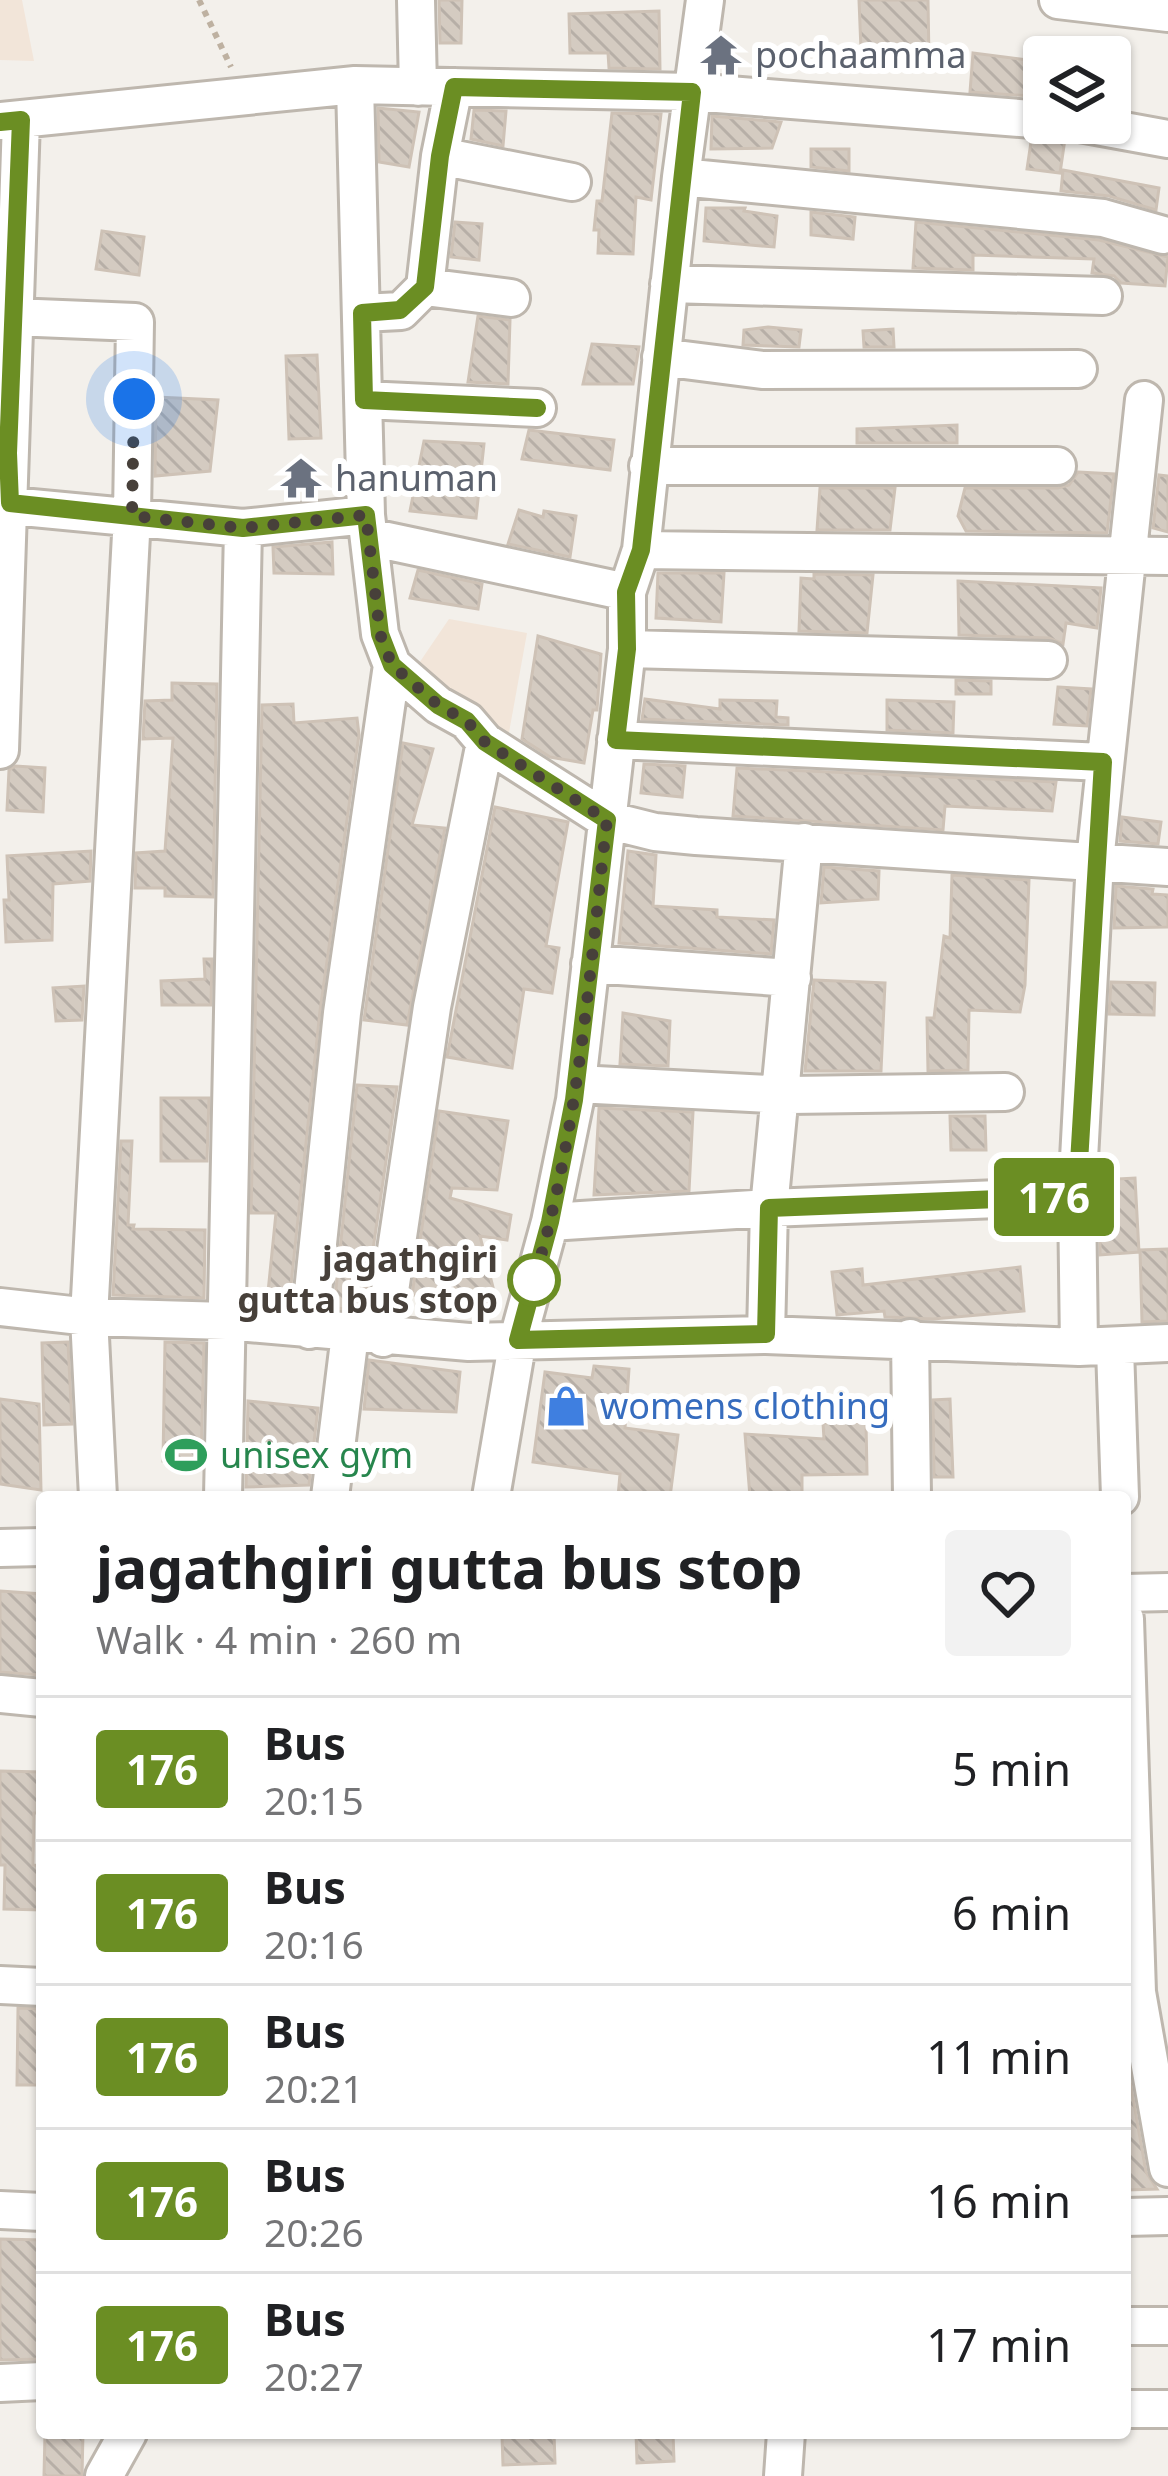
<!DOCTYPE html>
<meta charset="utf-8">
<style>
:root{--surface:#fff;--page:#f2f2f2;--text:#202124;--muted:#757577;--line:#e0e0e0}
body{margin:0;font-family:"Noto Sans",sans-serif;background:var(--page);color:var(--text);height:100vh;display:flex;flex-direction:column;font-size:45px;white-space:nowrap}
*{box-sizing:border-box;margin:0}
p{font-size:39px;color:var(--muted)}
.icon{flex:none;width:66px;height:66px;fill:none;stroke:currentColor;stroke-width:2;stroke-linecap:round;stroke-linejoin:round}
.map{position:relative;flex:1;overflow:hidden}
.panel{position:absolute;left:36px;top:1491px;width:1095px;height:948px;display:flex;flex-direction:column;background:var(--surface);border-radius:12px;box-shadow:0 3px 9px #0004}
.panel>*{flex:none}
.badge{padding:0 24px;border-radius:9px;font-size:42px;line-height:78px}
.tools{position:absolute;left:1023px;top:36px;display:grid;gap:24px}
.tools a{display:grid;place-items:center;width:108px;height:108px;border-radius:12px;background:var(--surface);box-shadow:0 3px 9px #0004;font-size:60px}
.you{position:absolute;width:60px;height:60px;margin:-30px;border:9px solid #fff;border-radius:50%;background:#1a73e8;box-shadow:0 0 0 18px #1a73e833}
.map>.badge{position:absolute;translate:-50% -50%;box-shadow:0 0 0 6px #fff}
.round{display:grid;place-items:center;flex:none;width:126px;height:126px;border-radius:12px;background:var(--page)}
.headline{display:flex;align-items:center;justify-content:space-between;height:204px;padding:0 60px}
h1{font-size:57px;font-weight:700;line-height:90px}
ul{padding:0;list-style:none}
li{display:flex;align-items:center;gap:36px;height:144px;padding:0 60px;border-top:3px solid var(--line)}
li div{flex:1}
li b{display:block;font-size:45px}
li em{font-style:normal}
li .badge{min-width:132px;font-weight:700;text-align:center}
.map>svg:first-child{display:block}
.commercial{fill:#f2e5d9}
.building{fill:url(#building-back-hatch);stroke:#cec2b6;stroke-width:3}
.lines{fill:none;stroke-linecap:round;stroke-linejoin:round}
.minor-casing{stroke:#beb7ae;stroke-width:42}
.path{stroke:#beb1a1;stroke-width:6;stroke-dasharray:6 6;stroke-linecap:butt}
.minor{stroke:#fff;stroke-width:36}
.line-casing{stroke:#fff;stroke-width:27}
.line{stroke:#6b8e23;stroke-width:18}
.walk{stroke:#47403a;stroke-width:12;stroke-dasharray:0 21.6}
.stop-dot{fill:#fff;stroke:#6b8e23;stroke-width:6}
.labels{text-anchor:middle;stroke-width:12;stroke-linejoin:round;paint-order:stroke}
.worship-label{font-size:36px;fill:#5b616d;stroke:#fff;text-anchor:start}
.stop-label{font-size:36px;font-weight:bold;fill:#47403a;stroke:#fff;text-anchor:end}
.shop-label{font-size:36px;fill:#366cbe;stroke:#fff;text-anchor:start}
.leisure-label{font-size:36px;fill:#27864d;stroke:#fff;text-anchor:start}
</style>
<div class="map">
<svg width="1168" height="2476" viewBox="0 0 1168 2476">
<defs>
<pattern id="building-back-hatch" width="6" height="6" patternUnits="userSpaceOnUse" patternTransform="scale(3)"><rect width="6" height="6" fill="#d4cbc1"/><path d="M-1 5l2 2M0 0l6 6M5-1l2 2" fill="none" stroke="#b7afa7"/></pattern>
</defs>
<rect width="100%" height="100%" fill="#f3f0eb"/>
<!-- commercial -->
<path class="commercial" d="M 0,0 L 22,0 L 34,61 L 0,60 Z
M 449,619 L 527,633 L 508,738 L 413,672 Z"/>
<!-- building -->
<path class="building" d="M 439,0 L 462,0 L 461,43 L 440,43 Z
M 859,0 L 928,0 L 929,60 L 896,60 L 896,48 L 861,50 Z
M 659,11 L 660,69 L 609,68 L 608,53 L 570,53 L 569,14 Z
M 973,53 L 1044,62 L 1044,97 L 970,92 Z
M 378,108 L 419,112 L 409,167 L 379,162 Z
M 474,110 L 506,111 L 503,146 L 471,139 Z
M 612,113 L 661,114 L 651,200 L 636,197 L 633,254 L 598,253 L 599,230 L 594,230 L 597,201 L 602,201 Z
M 712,116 L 781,122 L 772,148 L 711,149 Z
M 1061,134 L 1065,139 L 1060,173 L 1027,169 L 1031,142 L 1053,141 Z
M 811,149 L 849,149 L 849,171 L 811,167 Z
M 1063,170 L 1159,188 L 1156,210 L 1109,196 L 1061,191 Z
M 706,208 L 745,208 L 744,211 L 777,216 L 774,247 L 704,241 Z
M 811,212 L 855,217 L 853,239 L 811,235 Z
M 455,222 L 482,224 L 479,260 L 451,257 Z
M 916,222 L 1099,240 L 1168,257 L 1165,286 L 1121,283 L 1114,276 L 1092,273 L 1094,259 L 973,255 L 973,270 L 913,268 Z
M 102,231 L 144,237 L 139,275 L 96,269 Z
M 478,316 L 510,320 L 508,384 L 468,382 Z
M 768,327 L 801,330 L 799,347 L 743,345 L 744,330 Z
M 893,329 L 894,347 L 864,347 L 863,331 Z
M 592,344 L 639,347 L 633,384 L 583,384 Z
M 317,355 L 321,438 L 289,439 L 286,356 Z
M 156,397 L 218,400 L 210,471 L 155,476 Z
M 957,425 L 957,443 L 857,443 L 857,429 Z
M 529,430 L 614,440 L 610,470 L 522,459 Z
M 424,441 L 484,444 L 476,518 L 410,511 Z
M 1078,472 L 1114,474 L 1107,533 L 966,531 L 958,516 L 965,488 L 1058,488 L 1069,485 Z
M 1159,475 L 1168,476 L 1168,532 L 1153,528 Z
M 820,488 L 895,488 L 890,530 L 817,530 Z
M 519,510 L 543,517 L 544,511 L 576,516 L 570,557 L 508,544 Z
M 332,542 L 333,574 L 274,573 L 273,547 Z
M 418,570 L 482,584 L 478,609 L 410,598 Z
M 658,573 L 724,573 L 721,622 L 656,618 Z
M 814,574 L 873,575 L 867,633 L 799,631 L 801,578 L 814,579 Z
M 958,581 L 1101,588 L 1097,628 L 1066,623 L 1063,644 L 1049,638 L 959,635 Z
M 538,636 L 601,654 L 597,710 L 593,710 L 584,763 L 550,757 L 522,739 Z
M 956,680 L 991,681 L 991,694 L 956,694 Z
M 172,683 L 217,684 L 213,897 L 165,896 L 165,888 L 135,888 L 136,853 L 165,851 L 173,738 L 143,739 L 145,701 L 172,700 Z
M 1058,687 L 1091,689 L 1087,726 L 1054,724 Z
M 645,699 L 720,709 L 720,700 L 777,701 L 776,717 L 788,718 L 788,725 L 642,719 Z
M 887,700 L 954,702 L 953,733 L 887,730 Z
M 293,704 L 294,723 L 357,718 L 359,735 L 320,1011 L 289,1304 L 267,1302 L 276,1213 L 251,1213 L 262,705 Z
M 403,743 L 433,749 L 412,825 L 445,828 L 407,1025 L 364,1020 Z
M 644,764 L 685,766 L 682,797 L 641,793 Z
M 15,766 L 45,768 L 43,812 L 7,810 L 9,770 Z
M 737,768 L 1056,782 L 1052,811 L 945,806 L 943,830 L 733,816 Z
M 495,807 L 568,822 L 546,946 L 559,948 L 552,993 L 524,989 L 512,1068 L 447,1057 Z
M 1122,817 L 1161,822 L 1158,844 L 1120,841 Z
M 91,851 L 90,881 L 53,884 L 52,940 L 6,942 L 4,900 L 9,900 L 7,856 Z
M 628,851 L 656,855 L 653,906 L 717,910 L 717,917 L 774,920 L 771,954 L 619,943 Z
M 824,867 L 879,871 L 878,899 L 821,903 Z
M 952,875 L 1029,880 L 1025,985 L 1020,1012 L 969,1010 L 968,1070 L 928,1071 L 927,1018 L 934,1018 L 944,936 L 950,938 Z
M 1116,886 L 1153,889 L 1152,894 L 1168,895 L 1168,927 L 1114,928 Z
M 204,959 L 212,959 L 211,1005 L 162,1005 L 161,981 L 205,979 Z
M 814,980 L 885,983 L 881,1071 L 805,1071 Z
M 1111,982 L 1155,983 L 1154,1015 L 1109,1014 Z
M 84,986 L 82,1020 L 56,1021 L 53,988 Z
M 623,1013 L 670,1021 L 668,1066 L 620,1064 Z
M 357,1085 L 397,1087 L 364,1310 L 334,1308 Z
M 161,1098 L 209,1098 L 207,1161 L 161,1161 Z
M 599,1108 L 693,1112 L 689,1191 L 594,1195 Z
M 439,1111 L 508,1121 L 497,1190 L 452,1188 L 450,1198 L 511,1215 L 507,1240 L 480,1236 L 497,1303 L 412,1295 Z
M 950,1116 L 985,1116 L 986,1150 L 951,1150 Z
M 121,1141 L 132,1141 L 128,1225 L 134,1225 L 133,1229 L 205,1230 L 204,1298 L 113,1295 Z
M 1135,1178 L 1139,1252 L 1100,1255 L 1100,1180 Z
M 1168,1249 L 1168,1321 L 1142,1322 L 1140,1250 Z
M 1020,1267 L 1024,1311 L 933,1319 L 885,1317 L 884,1311 L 837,1315 L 832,1272 L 862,1269 L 863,1285 Z
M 68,1342 L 72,1424 L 44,1425 L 42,1343 Z
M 165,1342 L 204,1343 L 201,1462 L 163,1461 Z
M 369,1360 L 460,1372 L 456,1412 L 364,1409 Z
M 594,1366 L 629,1369 L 625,1428 L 678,1435 L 670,1497 L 618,1497 L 620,1474 L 533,1462 L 545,1372 L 592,1378 Z
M 0,1399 L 39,1404 L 41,1490 L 0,1484 Z
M 950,1399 L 953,1477 L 934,1477 L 933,1400 Z
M 248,1401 L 318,1408 L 309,1485 L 246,1487 Z
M 866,1422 L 867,1474 L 802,1475 L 802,1497 L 750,1497 L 745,1434 L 824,1439 L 823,1423 Z
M 0,1591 L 42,1594 L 39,1675 L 0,1672 Z
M 0,1771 L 42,1772 L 42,1813 L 34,1813 L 33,1865 L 42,1866 L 42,1910 L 4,1909 L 5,1865 L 0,1865 Z
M 18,2008 L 42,2009 L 42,2085 L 17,2085 Z
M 1125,2075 L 1129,2075 L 1146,2172 L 1157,2189 L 1126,2190 Z
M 0,2239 L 42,2240 L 42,2359 L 0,2360 Z
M 45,2433 L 83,2433 L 82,2476 L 44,2476 Z
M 554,2433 L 555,2463 L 503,2465 L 502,2436 Z
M 636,2433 L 673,2433 L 674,2461 L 637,2463 Z"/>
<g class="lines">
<!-- minor casing -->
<g class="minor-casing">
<path id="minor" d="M 416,0 L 418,87
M 1058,0 L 1168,13
M 355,85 L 366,515 L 380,634 L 392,665 L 438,705 L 467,721 L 485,742 L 607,820 L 655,832 L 696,836 L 1168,867
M 0,121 L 355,85 L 692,92 L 1044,120
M 1080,123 L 1168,139
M 440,156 L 572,182
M 681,177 L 1103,218 L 1163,235
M 669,284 L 1103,296
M 425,287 L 511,298
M 362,313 L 401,311 L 425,287 L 440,156 L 454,87
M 13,317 L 135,322 L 132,516 L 89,1317 L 98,1497
M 661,357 L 762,370 L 1078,369
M 364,400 L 537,408
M 648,466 L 1057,466
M 0,505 L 243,528 L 366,515
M 369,537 L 627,592
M 641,550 L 1168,556
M 627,649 L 1048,660
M 616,740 L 1103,762
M 0,750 L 21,120
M 590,964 L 792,978
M 577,1084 L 790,1095 L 1005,1092
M 550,1222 L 769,1208 L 1077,1196
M 0,1307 L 89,1317 L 226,1321 L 469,1342 L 766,1335 L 1079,1347 L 1168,1343
M 309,1330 L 342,1013 L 392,665
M 766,1335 L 769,1208 L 804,842
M 383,1338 L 432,1007 L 485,742
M 910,1338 L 912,1497
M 1079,1347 L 1077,1196 L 1095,861 L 1144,400
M 1115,1348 L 1120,1497
M 223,1497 L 243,528
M 330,1497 L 350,1334
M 491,1497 L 518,1339 L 550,1222 L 575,1100 L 627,649 L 627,592 L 641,550 L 681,177 L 705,0
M 0,1548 L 42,1547
M 1125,1593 L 1168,1592
M 1125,1619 L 1137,1992 L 1168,2168
M 0,1694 L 42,1698
M 0,1985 L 42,1987
M 0,2210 L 42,2212
M 1125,2217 L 1168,2216
M 1125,2326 L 1168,2326
M 0,2383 L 42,2381
M 1125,2409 L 1168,2409
M 104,2476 L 128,2433
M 783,2476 L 786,2433"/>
</g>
<!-- path -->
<path class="path" d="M 199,0 L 231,67"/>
<!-- minor -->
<use href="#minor" class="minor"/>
</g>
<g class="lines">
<!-- line casing -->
<g class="line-casing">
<path id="line" d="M 0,122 L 21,120 L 8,453 L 10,503 L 243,528 L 366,515 L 380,634 L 392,665 L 438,705 L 467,721 L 485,742 L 607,820 L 574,1100 L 550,1222 L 518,1340 L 766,1334 L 769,1208 L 1077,1196 L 1103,762 L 616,740 L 627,649 L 626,592 L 641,550 L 692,92 L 454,87 L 440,156 L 425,287 L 400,310 L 362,313 L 364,400 L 537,408"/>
</g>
<!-- line -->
<use href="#line" class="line"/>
<!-- walk -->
<path class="walk" d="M 134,399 L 132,516 L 243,528 L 366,515 L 380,634 L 392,665 L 438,705 L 467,721 L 485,742 L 607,820 C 589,974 579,1131 534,1280"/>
</g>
<!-- icons -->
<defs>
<g id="temple-bare" transform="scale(3.24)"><path d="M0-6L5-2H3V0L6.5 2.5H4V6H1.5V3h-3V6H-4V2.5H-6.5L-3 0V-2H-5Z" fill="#6b7280" stroke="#fff" stroke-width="2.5" paint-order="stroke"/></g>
<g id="shop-bare" transform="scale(3.24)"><path d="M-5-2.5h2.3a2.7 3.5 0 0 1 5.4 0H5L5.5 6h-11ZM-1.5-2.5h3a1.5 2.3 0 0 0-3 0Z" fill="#3f7fe0" stroke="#fff" stroke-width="2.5" paint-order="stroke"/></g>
<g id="stadium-bare" transform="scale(3.24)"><path d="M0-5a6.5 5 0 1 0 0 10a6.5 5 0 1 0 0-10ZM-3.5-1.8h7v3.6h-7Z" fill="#2e9e5b" stroke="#fff" stroke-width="2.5" paint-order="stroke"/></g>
</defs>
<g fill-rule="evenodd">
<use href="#temple-bare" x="721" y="55"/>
<use href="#temple-bare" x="301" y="478"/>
<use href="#shop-bare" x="566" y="1406"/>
<use href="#stadium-bare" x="186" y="1455"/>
</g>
<!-- markers -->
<circle class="stop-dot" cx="534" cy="1280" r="24"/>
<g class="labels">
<!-- worship labels -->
<g class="worship-label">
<text x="755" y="68">pochaamma</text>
<text x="335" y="491">hanuman</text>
</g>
<!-- stop labels -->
<g class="stop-label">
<text x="498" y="1272">jagathgiri<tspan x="498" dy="41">gutta bus stop</tspan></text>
</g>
<!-- shop labels -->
<g class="shop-label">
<text x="600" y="1419">womens clothing</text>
</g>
<!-- leisure labels -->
<g class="leisure-label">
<text x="220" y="1468">unisex gym</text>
</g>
</g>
</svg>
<div class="tools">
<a><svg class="icon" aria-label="layers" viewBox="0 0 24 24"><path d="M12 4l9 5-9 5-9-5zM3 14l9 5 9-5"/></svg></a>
</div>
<div class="you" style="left:134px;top:399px"></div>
<b class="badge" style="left:1054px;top:1197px;background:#6b8e23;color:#fff">176</b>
<section class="panel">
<div class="headline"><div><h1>jagathgiri gutta bus stop</h1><p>Walk · 4 min · 260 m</p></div><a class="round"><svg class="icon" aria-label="heart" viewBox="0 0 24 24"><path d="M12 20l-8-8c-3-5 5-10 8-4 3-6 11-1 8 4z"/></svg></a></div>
<ul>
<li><span class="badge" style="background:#6b8e23;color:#fff">176</span><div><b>Bus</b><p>20:15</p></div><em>5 min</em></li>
<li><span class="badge" style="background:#6b8e23;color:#fff">176</span><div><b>Bus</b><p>20:16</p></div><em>6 min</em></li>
<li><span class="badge" style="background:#6b8e23;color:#fff">176</span><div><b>Bus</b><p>20:21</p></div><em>11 min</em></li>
<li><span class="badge" style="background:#6b8e23;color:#fff">176</span><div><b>Bus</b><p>20:26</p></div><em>16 min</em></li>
<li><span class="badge" style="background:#6b8e23;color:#fff">176</span><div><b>Bus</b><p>20:27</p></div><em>17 min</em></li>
</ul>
</section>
</div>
